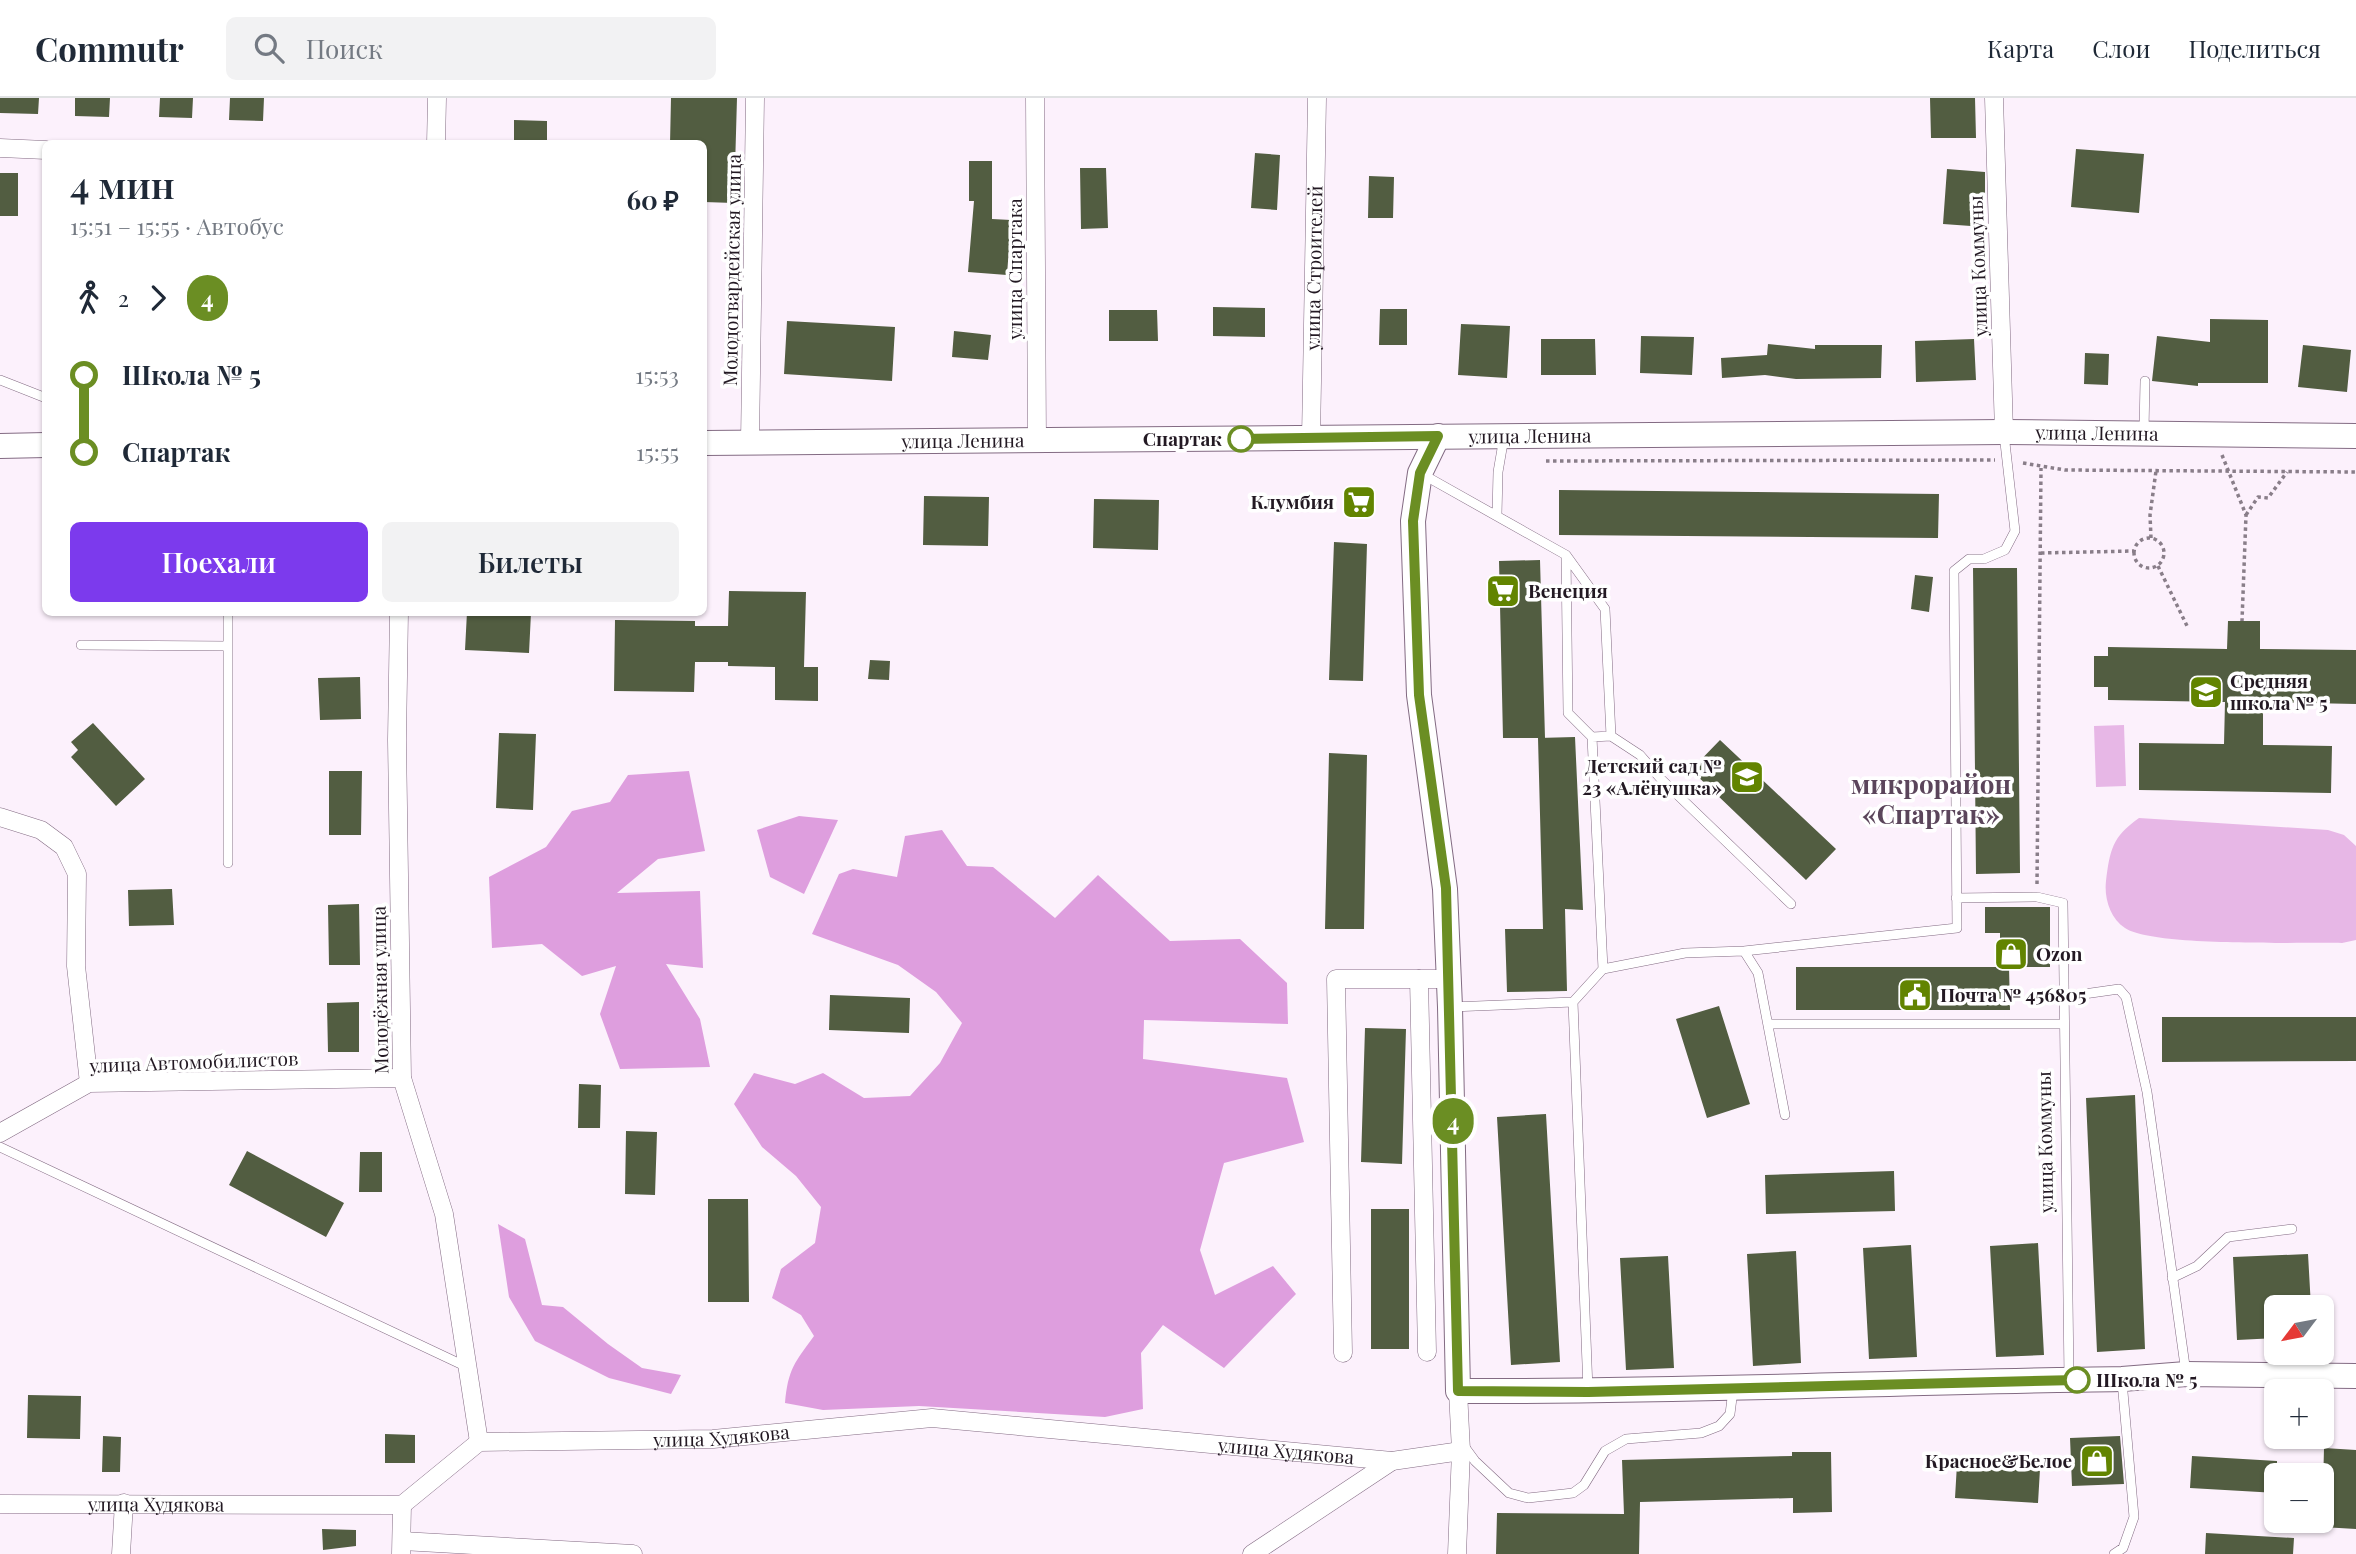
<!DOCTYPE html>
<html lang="ru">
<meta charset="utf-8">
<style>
:root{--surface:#fff;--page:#f2f2f3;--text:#1f2937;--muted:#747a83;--line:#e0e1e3;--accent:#7c3aed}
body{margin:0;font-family:"Playfair Display",serif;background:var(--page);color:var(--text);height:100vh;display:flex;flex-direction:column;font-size:26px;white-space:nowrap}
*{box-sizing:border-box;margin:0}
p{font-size:23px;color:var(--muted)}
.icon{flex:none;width:38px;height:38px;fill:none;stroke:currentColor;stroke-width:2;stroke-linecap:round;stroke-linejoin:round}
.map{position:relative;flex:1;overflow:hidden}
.side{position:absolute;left:42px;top:42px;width:665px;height:476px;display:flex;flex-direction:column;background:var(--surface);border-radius:10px;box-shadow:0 2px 5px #0004}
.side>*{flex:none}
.badge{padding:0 14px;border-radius:23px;font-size:24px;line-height:46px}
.needle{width:46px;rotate:238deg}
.tools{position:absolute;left:2264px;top:1197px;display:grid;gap:14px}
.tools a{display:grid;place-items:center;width:70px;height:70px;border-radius:10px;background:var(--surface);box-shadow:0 2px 5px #0004;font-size:35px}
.map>.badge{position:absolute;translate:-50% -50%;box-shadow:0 0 0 4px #fff}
.legs{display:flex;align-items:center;gap:10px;height:77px;padding:0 28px;font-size:23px}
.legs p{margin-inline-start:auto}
.overview{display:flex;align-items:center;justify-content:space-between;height:119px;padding:0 28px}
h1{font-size:38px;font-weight:600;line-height:52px}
.button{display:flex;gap:14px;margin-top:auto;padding:14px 28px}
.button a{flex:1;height:80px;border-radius:10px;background:var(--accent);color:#fff;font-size:28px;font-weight:600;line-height:80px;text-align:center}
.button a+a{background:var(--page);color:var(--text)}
ul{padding:0 28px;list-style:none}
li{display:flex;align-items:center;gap:24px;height:77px;font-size:26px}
li i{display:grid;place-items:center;width:10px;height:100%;margin:0 9px;background:currentColor}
li i::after{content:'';width:18px;height:18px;margin:-9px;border:5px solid;border-radius:50%;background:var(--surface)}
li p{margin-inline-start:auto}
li:first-child i{background:linear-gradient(#0000 50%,currentColor 0)}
li:last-child i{background:linear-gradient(currentColor 50%,#0000 0)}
header{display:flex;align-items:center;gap:42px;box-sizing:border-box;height:98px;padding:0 35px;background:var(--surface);border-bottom:2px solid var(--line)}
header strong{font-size:33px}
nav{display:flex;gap:38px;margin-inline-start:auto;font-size:24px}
.search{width:490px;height:63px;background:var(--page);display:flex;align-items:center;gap:18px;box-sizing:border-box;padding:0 24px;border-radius:10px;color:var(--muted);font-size:26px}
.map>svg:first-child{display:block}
.green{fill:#e7b7e6}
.forest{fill:#de9ede}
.building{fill:#525d41}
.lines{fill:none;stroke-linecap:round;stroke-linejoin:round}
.lane-casing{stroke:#836b83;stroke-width:10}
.street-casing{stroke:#836b83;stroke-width:19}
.secondary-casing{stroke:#836b83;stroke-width:26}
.path{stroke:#897e89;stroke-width:3.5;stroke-dasharray:3.5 3.5;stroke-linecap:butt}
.lane{stroke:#fff;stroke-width:9}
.street{stroke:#fff;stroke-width:18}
.secondary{stroke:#fff;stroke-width:24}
.line-1-casing{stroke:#fff;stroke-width:16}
.line-1{stroke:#6b8e23;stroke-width:10}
.stop-1-dot{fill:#fff;stroke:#6b8e23;stroke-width:3.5}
.labels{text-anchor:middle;stroke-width:7;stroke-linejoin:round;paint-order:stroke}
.street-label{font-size:19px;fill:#231923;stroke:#fff}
.stop-label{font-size:19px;font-weight:bold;fill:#231923;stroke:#fff;text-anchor:end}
.poi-label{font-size:19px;font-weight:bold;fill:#231923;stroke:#fff;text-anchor:start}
.district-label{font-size:26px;font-weight:bold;fill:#5b455b;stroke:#fff}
</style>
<header>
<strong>Commutr</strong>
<div class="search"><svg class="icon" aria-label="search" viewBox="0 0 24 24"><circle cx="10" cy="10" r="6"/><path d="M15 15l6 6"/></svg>Поиск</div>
<nav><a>Карта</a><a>Слои</a><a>Поделиться</a></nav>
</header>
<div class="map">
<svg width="2356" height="1456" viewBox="0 0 2356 1456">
<rect width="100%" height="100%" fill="#fcf1fc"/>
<!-- green -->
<path class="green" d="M 2124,627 L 2126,688 L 2096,689 L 2094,628 Z
M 2139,720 L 2328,732 L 2344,737 L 2356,748 L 2356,842 L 2342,845 C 2301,844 2153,849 2125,830 C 2110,820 2104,800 2106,783 C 2110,752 2112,739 2139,720 Z"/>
<!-- forest -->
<path class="forest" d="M 689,673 L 705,753 L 658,761 L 617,795 L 700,793 L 703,870 L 666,866 L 700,921 L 710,969 L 620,971 L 600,916 L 616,868 L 582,878 L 542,846 L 492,850 L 489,779 L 546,749 L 572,713 L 610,704 L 628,677 Z
M 799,718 L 838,722 L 804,796 L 770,779 L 757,732 Z
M 942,732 L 967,768 L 993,769 L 1055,820 L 1098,777 L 1170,843 L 1240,841 L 1287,885 L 1288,926 L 1144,922 L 1143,961 L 1287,980 L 1304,1044 L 1224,1065 L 1200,1152 L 1215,1197 L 1273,1168 L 1296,1196 L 1224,1270 L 1163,1227 L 1141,1255 L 1143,1311 L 1105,1319 L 919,1308 L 823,1312 L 785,1305 C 788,1271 795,1264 814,1238 L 801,1217 L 772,1200 L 781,1171 L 815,1145 L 821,1109 L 796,1078 L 762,1049 L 734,1006 L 754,975 L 795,986 L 823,975 L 864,1000 L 910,998 L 940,965 L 962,925 L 936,894 L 898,867 L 812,836 L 839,776 L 853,771 L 897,779 L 905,738 Z
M 498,1126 L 525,1141 L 542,1207 L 563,1209 L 608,1246 L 642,1270 L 681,1277 L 671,1296 L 609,1280 L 535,1243 L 509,1199 Z"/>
<!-- building -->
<path class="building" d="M 0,0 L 39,0 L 38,16 L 0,15 Z
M 75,0 L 110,0 L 109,19 L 75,18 Z
M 160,0 L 193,0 L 192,20 L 159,19 Z
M 230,0 L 264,0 L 263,23 L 229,22 Z
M 671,0 L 737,0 L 734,105 L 704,104 L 704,46 L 670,46 Z
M 1930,0 L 1975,0 L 1976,40 L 1931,40 Z
M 514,22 L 547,23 L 547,46 L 514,46 Z
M 2076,51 L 2144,56 L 2139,115 L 2071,109 Z
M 1255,55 L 1280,57 L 1277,112 L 1251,110 Z
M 969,63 L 992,63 L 992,121 L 1011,122 L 1007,177 L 968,174 L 974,103 L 969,103 Z
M 1080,70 L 1106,70 L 1108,130 L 1081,131 Z
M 1947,71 L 1985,74 L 1985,129 L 1943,126 Z
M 0,75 L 18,75 L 18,118 L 0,118 Z
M 1369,78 L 1394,79 L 1393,120 L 1368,120 Z
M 1213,209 L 1265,210 L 1265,239 L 1213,238 Z
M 1380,211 L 1407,211 L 1407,247 L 1379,247 Z
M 1109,212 L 1157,212 L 1158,243 L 1109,243 Z
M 2210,221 L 2268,222 L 2268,285 L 2198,285 L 2198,288 L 2152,283 L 2157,238 L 2210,244 Z
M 787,223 L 895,229 L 892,283 L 784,276 Z
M 1461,226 L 1510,228 L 1507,280 L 1458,277 Z
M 954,233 L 991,237 L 988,262 L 952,259 Z
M 1641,238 L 1694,239 L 1692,277 L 1640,275 Z
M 1541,241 L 1595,241 L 1596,277 L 1541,277 Z
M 1974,241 L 1976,282 L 1916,284 L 1915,243 Z
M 1768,246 L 1815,251 L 1815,247 L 1882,247 L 1881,280 L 1796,281 L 1765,277 L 1722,280 L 1721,260 L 1767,257 Z
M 2303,247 L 2351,252 L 2347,294 L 2298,289 Z
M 2085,255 L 2109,256 L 2108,287 L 2084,286 Z
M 1559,392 L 1939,396 L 1938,440 L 1559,437 Z
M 1345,396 L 1375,398 L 1374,416 L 1344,414 Z
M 924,398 L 989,399 L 988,448 L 923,447 Z
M 1094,401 L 1159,402 L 1158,452 L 1093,450 Z
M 1334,444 L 1367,446 L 1363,583 L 1329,582 Z
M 1540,462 L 1545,640 L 1503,640 L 1499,463 Z
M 1973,470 L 2017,470 L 2020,775 L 1976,776 Z
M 1915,477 L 1933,479 L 1929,514 L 1911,511 Z
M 729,493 L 806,494 L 804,569 L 818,569 L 818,603 L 775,602 L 775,569 L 728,568 L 728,564 L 695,564 L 694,594 L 614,593 L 615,522 L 695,523 L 695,528 L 728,528 Z
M 467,514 L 531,515 L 529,555 L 465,552 Z
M 2228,523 L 2260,523 L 2260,551 L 2356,552 L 2356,606 L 2263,604 L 2263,647 L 2332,648 L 2331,695 L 2139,692 L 2139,645 L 2224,646 L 2225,604 L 2108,602 L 2108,589 L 2094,589 L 2094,558 L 2108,558 L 2108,549 L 2227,551 Z
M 870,562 L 890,563 L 889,582 L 868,581 Z
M 360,579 L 361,621 L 320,622 L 318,580 Z
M 93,625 L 145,681 L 116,708 L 71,659 L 78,652 L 71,644 Z
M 499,635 L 536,636 L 533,712 L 496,710 Z
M 1575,639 L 1583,812 L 1565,811 L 1567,893 L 1507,894 L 1505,831 L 1543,831 L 1538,640 Z
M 1720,642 L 1836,751 L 1806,782 L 1691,672 Z
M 1329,655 L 1367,657 L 1364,831 L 1325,831 Z
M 329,673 L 362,673 L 361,737 L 329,737 Z
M 172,791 L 174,827 L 129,828 L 128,792 Z
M 359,806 L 360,867 L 329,867 L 328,807 Z
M 1985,809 L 2050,809 L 2050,869 L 2000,869 L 2000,835 L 1985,835 Z
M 1796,869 L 2009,869 L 2010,912 L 1796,912 Z
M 830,897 L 910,900 L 909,935 L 829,932 Z
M 359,904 L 359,954 L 328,954 L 327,905 Z
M 1719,908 L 1750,1006 L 1707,1020 L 1676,921 Z
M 2162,919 L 2356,919 L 2356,963 L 2162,964 Z
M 1365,930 L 1406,931 L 1402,1066 L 1361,1064 Z
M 579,986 L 601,987 L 600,1030 L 578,1030 Z
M 2135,997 L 2145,1251 L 2097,1254 L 2086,1000 Z
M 1546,1016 L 1560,1264 L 1511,1267 L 1497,1019 Z
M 626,1033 L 657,1034 L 655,1097 L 625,1096 Z
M 247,1053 L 344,1105 L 326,1139 L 229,1087 Z
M 360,1054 L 382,1054 L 382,1094 L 359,1094 Z
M 1894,1073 L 1895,1113 L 1766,1116 L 1765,1077 Z
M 708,1101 L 748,1101 L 749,1204 L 708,1204 Z
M 1371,1111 L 1409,1111 L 1409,1251 L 1371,1251 Z
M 2038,1145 L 2044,1257 L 1996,1259 L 1990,1148 Z
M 1911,1147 L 1917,1259 L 1869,1261 L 1863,1150 Z
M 1796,1153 L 1801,1265 L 1753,1268 L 1747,1156 Z
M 2308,1156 L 2311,1209 L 2277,1209 L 2277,1240 L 2237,1242 L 2233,1159 Z
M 1668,1158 L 1674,1270 L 1626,1272 L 1620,1160 Z
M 28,1297 L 81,1298 L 80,1341 L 27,1340 Z
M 385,1336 L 415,1337 L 415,1365 L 385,1365 Z
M 103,1338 L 121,1339 L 120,1374 L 102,1374 Z
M 2120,1338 L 2124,1386 L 2072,1388 L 2070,1340 Z
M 2324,1350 L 2356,1352 L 2356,1431 L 2322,1429 Z
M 1792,1354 L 1831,1354 L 1832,1414 L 1793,1415 L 1793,1400 L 1640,1404 L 1639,1456 L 1496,1456 L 1497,1415 L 1624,1416 L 1622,1362 L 1792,1358 Z
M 2192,1358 L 2277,1363 L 2277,1395 L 2190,1390 Z
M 1957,1366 L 2040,1371 L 2038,1405 L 1955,1400 Z
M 322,1431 L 356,1432 L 356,1448 L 323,1452 Z
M 2206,1435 L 2294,1440 L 2293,1456 L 2205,1456 Z"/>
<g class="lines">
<!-- lane casing -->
<g class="lane-casing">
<path id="lane" d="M 0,282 L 46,300
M 2144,333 L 2145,283
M 1422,376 L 1566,457 L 1568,615 L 1592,639 L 1603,871
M 1497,417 L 1498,374 L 1504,339
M 1566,457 L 1605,511 L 1611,638
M 81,547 L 228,548
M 1592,639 L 1611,638 L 1640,657 L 1661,681 L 1791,806
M 228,765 L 228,514
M 1956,800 L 2037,799 L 2063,805 L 2069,1280
M 1744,853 L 1758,875 L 1785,1017
M 2063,899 L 2119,891 L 2126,899 L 2147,994 L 2186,1275
M 1573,904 L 1588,1292
M 1451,909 L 1573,904 L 1603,871 L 1685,855 L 1744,853 L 1957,830 L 1954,473 L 1969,461 L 1984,461 L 2005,452 L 2015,433 L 2004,336
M 1768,926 L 2064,926
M 0,1049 L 467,1269
M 2172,1180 L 2197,1168 L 2228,1139 L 2292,1131
M 1464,1348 L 1475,1363 L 1509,1395 L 1528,1400 L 1573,1395 L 1584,1387 L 1605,1353 L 1626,1341 L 1701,1335 L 1719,1328 L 1730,1316 L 1733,1292
M 2114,1456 L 2123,1450 L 2134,1419 L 2122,1283"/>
</g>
<!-- street casing -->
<g class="street-casing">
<g id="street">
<path d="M 1035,0 L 1037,343"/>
<path d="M 1994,0 L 2004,334"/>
<path d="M 436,46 L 437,0"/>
<path d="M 0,50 L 46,52"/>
<path id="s1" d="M 1311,340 L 1317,0"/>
<path d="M 750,344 L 755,0"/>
<path d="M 399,514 L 397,642 L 402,980 L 444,1116 L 479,1344"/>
<path d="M 0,719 L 41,732 L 64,749 L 77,776 L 76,868 L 89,985"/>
<path d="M 1419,881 L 1427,1254"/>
<path d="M 0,1035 L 89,985 L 402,980"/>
<path d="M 1343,1255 L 1336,881 L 1449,881"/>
<path id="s2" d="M 0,1406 L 402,1407 L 479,1344 L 713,1341 L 932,1320 L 1392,1363 L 1461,1353"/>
<path d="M 402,1443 L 633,1456"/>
<path d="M 121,1456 L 124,1405"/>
<path d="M 401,1456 L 402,1407"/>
<path d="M 1252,1456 L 1392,1363"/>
<path d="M 1457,1456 L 1461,1353 L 1458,1293"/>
</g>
</g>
<!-- secondary casing -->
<g class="secondary-casing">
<g id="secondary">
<path d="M 1438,338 L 1420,375 L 1413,423 L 1419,597 L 1445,791 L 1450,909 L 1458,1293 C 1680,1294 1901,1284 2122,1281 L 2186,1276 L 2356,1278"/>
<path id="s3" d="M 704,345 L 2004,334 L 2356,338"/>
<path d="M 0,348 L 46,347"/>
</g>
</g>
<!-- path -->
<path class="path" d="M 2222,357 L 2246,417 L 2242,523
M 1546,363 L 1995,362
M 2023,365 L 2065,372 L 2356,374
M 2246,417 L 2258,399 L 2268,400 L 2287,374
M2134 455a15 15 0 1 1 30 0a15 15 0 1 1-30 0Z
M 2151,440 L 2150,417 L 2156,373
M 2041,455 L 2134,453
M 2158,468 L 2188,530
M 2037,786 L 2041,370"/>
<!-- lane -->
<use href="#lane" class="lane"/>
<!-- street -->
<use href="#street" class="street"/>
<!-- secondary -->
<use href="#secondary" class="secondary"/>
</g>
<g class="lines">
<!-- line-1 casing -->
<g class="line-1-casing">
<path id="line-1" d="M 1241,341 L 1438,338 L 1420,375 L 1413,423 L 1419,597 L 1446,790 L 1458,1293 L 1588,1294 L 2077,1282"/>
</g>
<!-- line-1 -->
<use href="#line-1" class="line-1"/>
</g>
<!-- icons -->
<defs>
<g id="supermarket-square" transform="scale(1.75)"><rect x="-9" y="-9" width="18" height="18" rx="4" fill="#628400" stroke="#fff"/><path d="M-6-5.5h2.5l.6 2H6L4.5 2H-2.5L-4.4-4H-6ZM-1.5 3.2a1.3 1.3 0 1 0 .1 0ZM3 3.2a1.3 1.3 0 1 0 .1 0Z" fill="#fff"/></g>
<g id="school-square" transform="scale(1.75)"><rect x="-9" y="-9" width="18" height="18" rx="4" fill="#628400" stroke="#fff"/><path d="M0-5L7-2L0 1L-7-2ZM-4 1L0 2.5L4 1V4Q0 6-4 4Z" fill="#fff"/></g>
<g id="shop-square" transform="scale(1.75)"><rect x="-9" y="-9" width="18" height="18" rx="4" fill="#628400" stroke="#fff"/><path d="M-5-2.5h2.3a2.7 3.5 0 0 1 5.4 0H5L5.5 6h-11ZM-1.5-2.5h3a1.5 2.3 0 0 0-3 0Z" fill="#fff"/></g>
<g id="civic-square" transform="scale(1.75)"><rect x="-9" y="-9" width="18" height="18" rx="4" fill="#628400" stroke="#fff"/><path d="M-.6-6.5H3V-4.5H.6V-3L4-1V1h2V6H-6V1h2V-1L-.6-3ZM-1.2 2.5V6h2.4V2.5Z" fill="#fff"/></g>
</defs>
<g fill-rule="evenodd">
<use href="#supermarket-square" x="1359" y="404"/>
<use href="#supermarket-square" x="1503" y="493"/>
<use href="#school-square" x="2206" y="594"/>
<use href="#school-square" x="1747" y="679"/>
<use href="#shop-square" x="2011" y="856"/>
<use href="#civic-square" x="1915" y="897"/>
<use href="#shop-square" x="2097" y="1363"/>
</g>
<!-- markers -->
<g class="stop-1-dot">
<circle cx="1241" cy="341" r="12"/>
<circle cx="2077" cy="1282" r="12"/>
</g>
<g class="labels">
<!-- street labels -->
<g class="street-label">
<text transform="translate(1978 168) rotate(-92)" y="7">улица Коммуны</text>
<text dy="7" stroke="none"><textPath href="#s1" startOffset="170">улица Строителей</textPath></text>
<text transform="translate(1015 171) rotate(-90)" y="7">улица Спартака</text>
<text transform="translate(732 172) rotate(-89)" y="7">Молодогвардейская улица</text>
<text dy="7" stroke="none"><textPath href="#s3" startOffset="1393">улица Ленина</textPath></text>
<text dy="7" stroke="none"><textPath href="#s3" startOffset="826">улица Ленина</textPath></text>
<text dy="7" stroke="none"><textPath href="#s3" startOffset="259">улица Ленина</textPath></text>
<text transform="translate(380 892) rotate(-91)" y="7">Молодёжная улица</text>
<text transform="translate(194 964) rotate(-2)" y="7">улица Автомобилистов</text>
<text transform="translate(2045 1044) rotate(-91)" y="7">улица Коммуны</text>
<text dy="7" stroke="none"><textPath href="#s2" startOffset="744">улица Худякова</textPath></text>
<text dy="7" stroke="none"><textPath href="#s2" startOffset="1311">улица Худякова</textPath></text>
<text dy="7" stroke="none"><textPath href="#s2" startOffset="156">улица Худякова</textPath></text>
</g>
<!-- stop labels -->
<g class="stop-label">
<text x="1222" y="348">Спартак</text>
<text x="2096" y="1289" text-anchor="start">Школа № 5</text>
</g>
<!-- poi labels -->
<g class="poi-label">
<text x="1334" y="411" text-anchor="end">Клумбия</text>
<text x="1528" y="500">Венеция</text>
<text x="2230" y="590">Средняя<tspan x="2230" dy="22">школа № 5</tspan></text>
<text x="1722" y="675" text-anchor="end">Детский сад №<tspan x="1722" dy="22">23 «Алёнушка»</tspan></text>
<text x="2036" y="863">Ozon</text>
<text x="1940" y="904">Почта № 456805</text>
<text x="2072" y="1370" text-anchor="end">Красное&amp;Белое</text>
</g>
<!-- district labels -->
<g class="district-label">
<text x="1931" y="696">микрорайон<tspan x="1931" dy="30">«Спартак»</tspan></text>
</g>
</g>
</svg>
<div class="tools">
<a><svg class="needle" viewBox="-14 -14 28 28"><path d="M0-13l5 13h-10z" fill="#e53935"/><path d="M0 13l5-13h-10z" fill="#747a83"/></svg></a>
<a>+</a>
<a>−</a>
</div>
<b class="badge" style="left:1453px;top:1023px;background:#6b8e23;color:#fff">4</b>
<section class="side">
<div class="overview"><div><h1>4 мин</h1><p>15:51 – 15:55 · Автобус</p></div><b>60 ₽</b></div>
<div class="legs"><svg class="icon" aria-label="walk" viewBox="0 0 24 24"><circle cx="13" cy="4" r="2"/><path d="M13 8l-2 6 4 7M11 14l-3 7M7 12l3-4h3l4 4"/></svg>2<svg class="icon" aria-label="forward" viewBox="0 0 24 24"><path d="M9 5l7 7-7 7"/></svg><b class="badge" style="background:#6b8e23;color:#fff">4</b></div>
<ul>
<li><i style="color:#6b8e23"></i><b>Школа № 5</b><p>15:53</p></li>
<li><i style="color:#6b8e23"></i><b>Спартак</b><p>15:55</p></li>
</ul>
<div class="button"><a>Поехали</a><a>Билеты</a></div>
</section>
</div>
